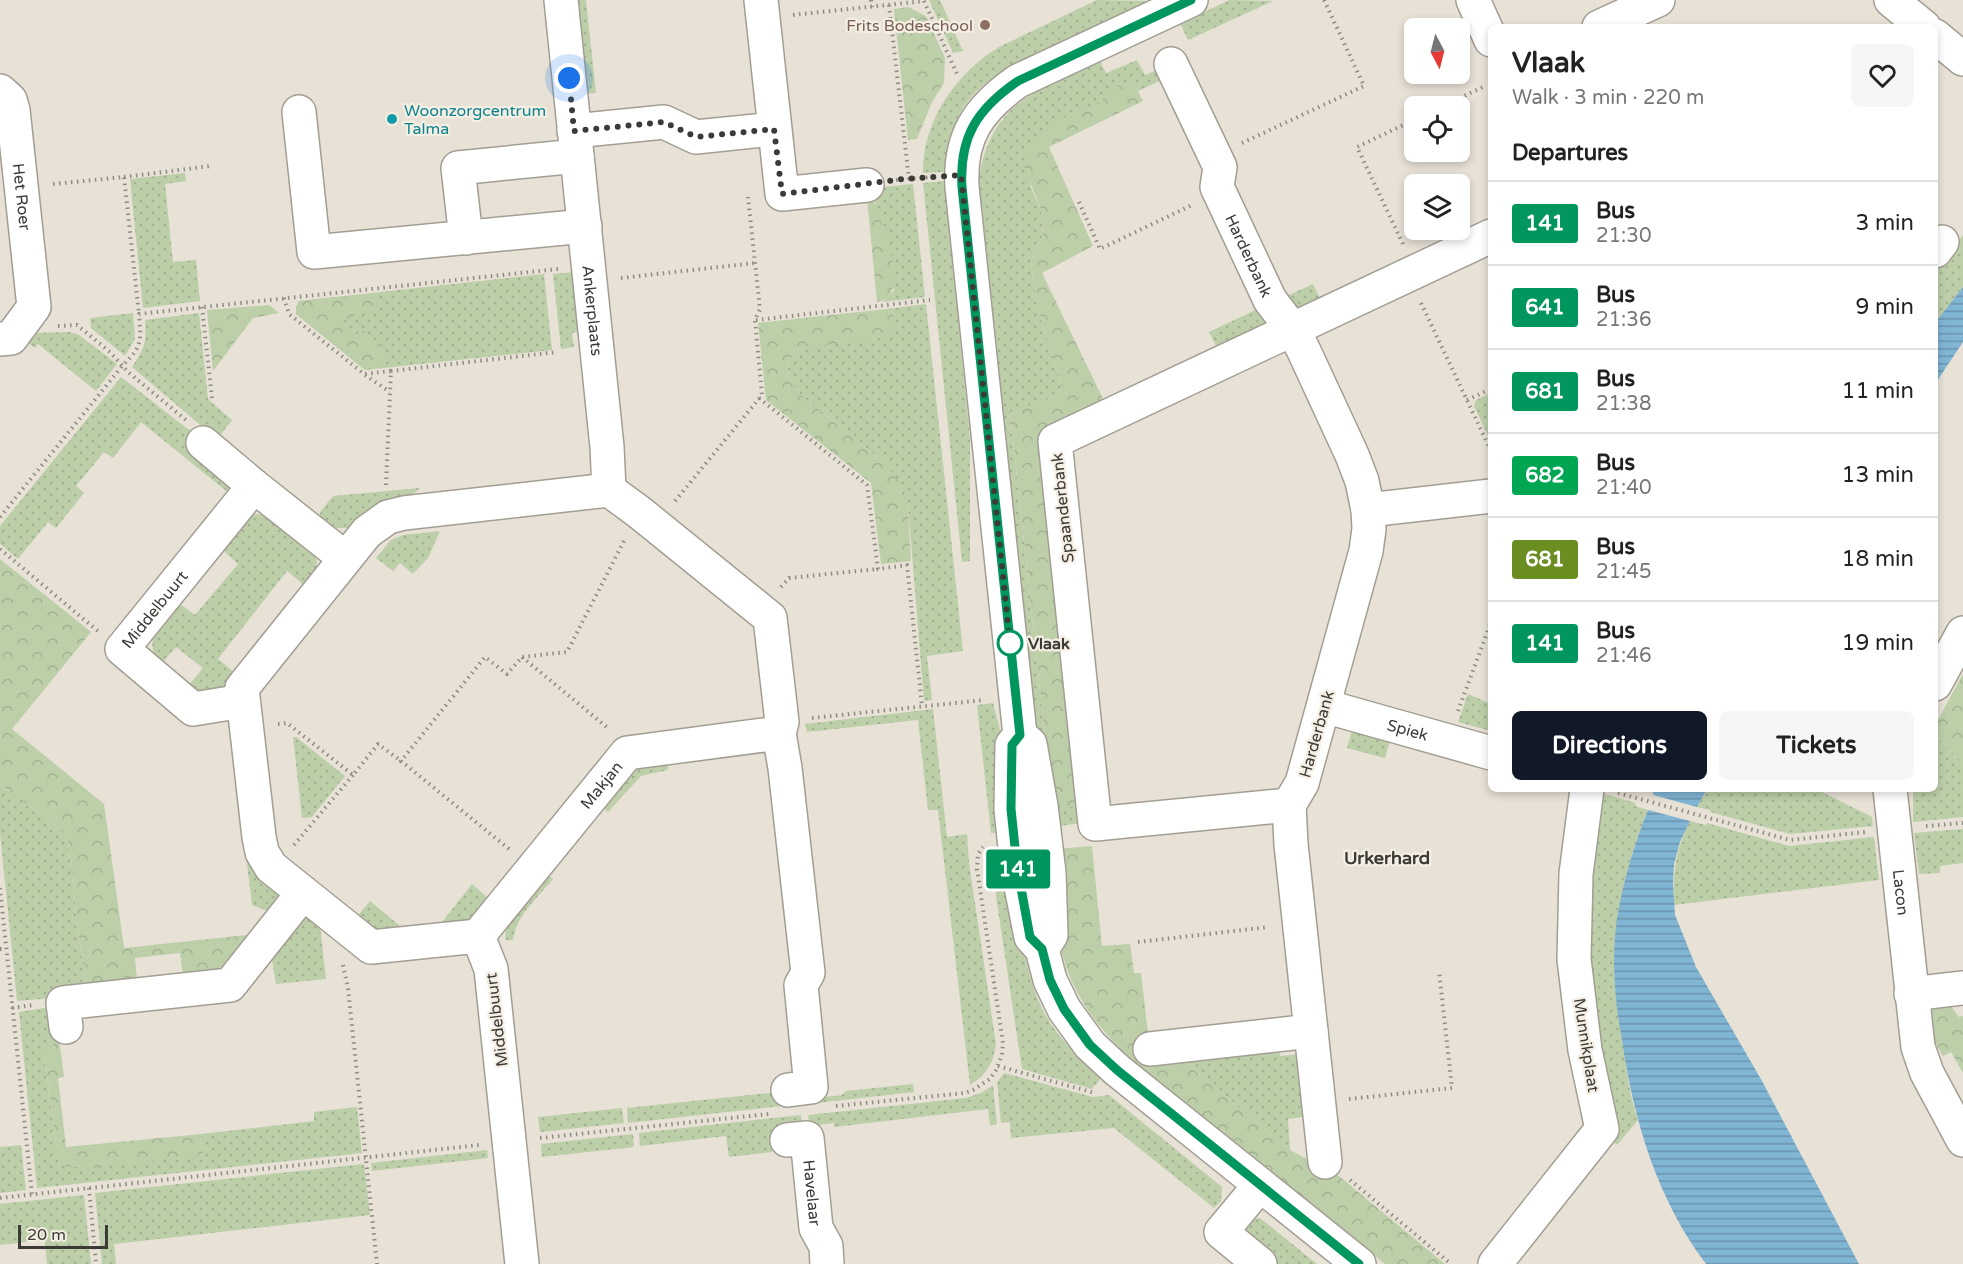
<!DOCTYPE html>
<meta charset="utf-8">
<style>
:root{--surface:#fff;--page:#f6f6f6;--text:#222;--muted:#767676;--line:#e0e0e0;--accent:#111827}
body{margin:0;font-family:"Varela Round",sans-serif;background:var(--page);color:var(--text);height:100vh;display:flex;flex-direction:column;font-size:22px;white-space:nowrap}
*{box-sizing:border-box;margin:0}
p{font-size:20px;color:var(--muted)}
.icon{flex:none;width:33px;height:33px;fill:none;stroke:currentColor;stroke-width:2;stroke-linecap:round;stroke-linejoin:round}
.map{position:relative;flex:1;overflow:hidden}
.details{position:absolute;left:1488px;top:24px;width:450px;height:768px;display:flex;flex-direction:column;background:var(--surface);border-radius:9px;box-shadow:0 3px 9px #0003}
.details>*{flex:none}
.badge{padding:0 12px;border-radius:4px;font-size:21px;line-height:39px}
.needle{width:39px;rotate:173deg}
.tools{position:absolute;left:1404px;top:18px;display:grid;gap:12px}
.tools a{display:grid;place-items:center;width:66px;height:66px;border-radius:9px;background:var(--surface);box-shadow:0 3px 9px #0003;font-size:30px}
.scale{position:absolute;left:18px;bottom:15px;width:90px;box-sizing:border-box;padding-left:6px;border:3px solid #3c3a36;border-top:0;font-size:16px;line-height:21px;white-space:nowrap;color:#3c3a36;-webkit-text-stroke:4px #f4eee3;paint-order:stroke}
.you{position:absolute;width:30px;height:30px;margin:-15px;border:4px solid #fff;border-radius:50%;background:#1a73e8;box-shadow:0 0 0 9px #1a73e833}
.map>.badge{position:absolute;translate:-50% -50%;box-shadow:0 0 0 3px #fff}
h2{padding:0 24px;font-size:22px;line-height:54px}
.round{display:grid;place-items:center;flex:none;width:63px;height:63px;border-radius:9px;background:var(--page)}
.overview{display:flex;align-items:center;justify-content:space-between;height:102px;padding:0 24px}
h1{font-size:28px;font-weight:700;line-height:45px}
.primary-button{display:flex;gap:12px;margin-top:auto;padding:12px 24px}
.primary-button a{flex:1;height:69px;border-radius:9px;background:var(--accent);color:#fff;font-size:24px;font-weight:700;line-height:69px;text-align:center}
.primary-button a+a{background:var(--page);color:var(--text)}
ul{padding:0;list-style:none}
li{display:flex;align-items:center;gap:18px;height:84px;padding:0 24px;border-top:2px solid var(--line)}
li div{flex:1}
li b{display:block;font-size:22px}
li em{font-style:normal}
li .badge{min-width:66px;font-weight:700;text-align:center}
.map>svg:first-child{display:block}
.grass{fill:url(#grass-dots)}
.forest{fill:url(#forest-crowns)}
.water{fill:url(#water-rules)}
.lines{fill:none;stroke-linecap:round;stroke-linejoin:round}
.minor-casing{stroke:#a39e93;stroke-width:36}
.path{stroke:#8f8b83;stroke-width:4;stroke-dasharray:1.5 4.5;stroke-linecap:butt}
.minor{stroke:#fff;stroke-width:33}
.line-casing{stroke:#fff;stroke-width:14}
.line{stroke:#00965e;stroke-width:9}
.walk{stroke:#3c3a36;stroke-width:6;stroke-dasharray:0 10.8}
.education-dot{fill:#8d6e63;stroke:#f4eee3;stroke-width:2}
.culture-dot{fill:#0f9aa8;stroke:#f4eee3;stroke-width:2}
.stop-dot{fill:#fff;stroke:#00965e;stroke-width:3}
.labels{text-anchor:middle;stroke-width:4.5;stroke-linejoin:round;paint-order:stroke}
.education-label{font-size:16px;fill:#785e54;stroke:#f4eee3;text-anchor:end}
.culture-label{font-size:16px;fill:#0d838f;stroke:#f4eee3;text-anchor:start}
.street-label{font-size:16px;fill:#3c3a36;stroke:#f4eee3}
.stop-label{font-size:16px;font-weight:bold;fill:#3c3a36;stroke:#f4eee3;text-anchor:start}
.neighbourhood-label{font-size:18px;font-weight:bold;fill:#3c3a36;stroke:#f4eee3}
</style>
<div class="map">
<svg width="1963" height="1264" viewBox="0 0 1963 1264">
<defs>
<pattern id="grass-dots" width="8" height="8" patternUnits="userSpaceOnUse" patternTransform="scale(1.5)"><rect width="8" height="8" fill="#bccfa9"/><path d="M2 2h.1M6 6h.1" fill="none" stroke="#a2b292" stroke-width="1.8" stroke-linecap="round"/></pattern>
<pattern id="forest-crowns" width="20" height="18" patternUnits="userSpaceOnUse" patternTransform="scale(1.5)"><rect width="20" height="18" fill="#bccfa9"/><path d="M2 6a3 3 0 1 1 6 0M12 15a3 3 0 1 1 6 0" fill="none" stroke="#a2b292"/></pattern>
<pattern id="water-rules" width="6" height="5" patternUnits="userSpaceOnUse" patternTransform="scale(1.5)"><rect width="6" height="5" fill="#81b5d4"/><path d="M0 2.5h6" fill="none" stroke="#6b94ad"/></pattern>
</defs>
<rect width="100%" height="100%" fill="#e7e1d6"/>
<!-- grass -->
<path class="grass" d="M 574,0 L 586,0 L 596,93 L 584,94 Z
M 929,0 L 940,0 L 963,51 L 953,53 Z
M 1097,0 L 1149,1 C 1118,15 1087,29 1057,44 C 992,74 951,92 944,172 L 923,173 C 922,122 956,73 999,47 Z
M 1230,0 L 1273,1 L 1188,40 L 1180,23 Z
M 1137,60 L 1145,75 L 1161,68 L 1166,78 L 1138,91 L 1128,83 L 1104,100 L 1066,117 L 1025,150 L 1031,188 L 1041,209 L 1043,236 L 1031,260 L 1034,286 L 1038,311 L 1060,378 L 1062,388 L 1048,399 L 1010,413 L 1044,728 L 1058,806 L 1077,800 L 1080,823 L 1053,827 L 1036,726 L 979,179 C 990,103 1038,90 1100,61 L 1106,73 Z
M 185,173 L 186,181 L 165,184 L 173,262 L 196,260 L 200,301 L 143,308 L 130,179 Z
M 944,181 L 970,438 L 970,561 L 962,562 L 923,183 Z
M 913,184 L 925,297 L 883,302 L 894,290 L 872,188 Z
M 1963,235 L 1963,287 L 1935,323 L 1935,270 Z
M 575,272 L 582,331 L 572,333 L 574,347 L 561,349 L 553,274 Z
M 544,274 L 552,350 L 365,370 L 296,314 L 296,307 L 299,301 Z
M 1313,284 L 1322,303 L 1301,313 L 1282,298 Z
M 926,304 L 963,651 L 927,656 L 932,700 L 924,701 L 908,506 L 885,463 L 801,395 L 789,377 L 787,361 L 799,349 L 895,329 L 895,317 L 886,309 Z
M 1264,306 L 1269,323 L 1219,351 L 1209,332 Z
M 133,313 L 135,339 L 125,356 L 91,328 L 90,318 Z
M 199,313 L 208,399 L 232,420 L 219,437 L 205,429 L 132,367 C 144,348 147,343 145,320 Z
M 70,332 L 79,335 L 117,364 L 96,391 L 38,344 L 35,348 L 25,340 L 30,333 Z
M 121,377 L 198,437 L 236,486 L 230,494 L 141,422 L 113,458 L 104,452 L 76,486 L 84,493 L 56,528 L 48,522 L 18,559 L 0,544 L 0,526 Z
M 1491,393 L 1491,437 L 1489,438 L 1474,406 L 1476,400 Z
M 420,488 L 409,498 L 349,528 L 332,528 L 318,519 L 321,511 L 333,496 Z
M 256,514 L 265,515 L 315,554 C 320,568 314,575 305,586 L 287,571 L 218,659 L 235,673 C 232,678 227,685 222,688 C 211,693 197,693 189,685 L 203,668 L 176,647 L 161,664 C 140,640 162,621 177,602 L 195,615 L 238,564 L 221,548 L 245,519 Z
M 440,531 L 428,558 L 413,574 L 400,563 L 393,571 L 376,558 L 391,540 L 403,535 Z
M 1468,694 L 1491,704 L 1491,731 L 1458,722 Z
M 993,703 L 1002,738 L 1006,832 L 991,833 L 977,705 Z
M 933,709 L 947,837 L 967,834 L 969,863 L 996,1044 C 993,1064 987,1074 970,1085 L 938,810 L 928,810 L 918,720 L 807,732 L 805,724 Z
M 1353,726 L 1391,737 L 1385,758 L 1347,748 Z
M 1935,735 L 1963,763 L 1963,817 L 1913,822 L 1913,789 L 1935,789 Z
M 293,737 L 296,737 L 345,776 L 312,817 L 302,818 Z
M 667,760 L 668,770 L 641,776 L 608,812 L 601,806 L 637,766 Z
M 0,784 L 67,834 L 85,987 L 51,990 L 52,998 L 17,1001 L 0,833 Z
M 1707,789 L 1816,789 L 1872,817 L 1873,826 L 1790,834 L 1710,812 L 1710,810 L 1697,807 Z
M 1601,793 L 1636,803 L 1635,806 L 1648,810 C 1614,893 1609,960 1623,1048 C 1627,1072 1630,1098 1638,1120 L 1617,1145 L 1610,1138 L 1590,1001 L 1587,907 Z
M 1690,821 L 1706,825 L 1707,823 L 1789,846 L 1874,837 L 1879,880 L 1674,905 C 1673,872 1675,852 1690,821 Z
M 1963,829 L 1963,863 L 1940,866 L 1940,873 L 1919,874 L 1914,833 Z
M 1008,854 C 1016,903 1022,973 1046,1016 C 1060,1041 1081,1059 1101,1078 L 1092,1089 L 1022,1069 L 991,863 L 1000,855 Z
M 246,855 L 283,895 L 270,912 L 252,905 Z
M 545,873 L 553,879 C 539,896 515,917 513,940 L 506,940 C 500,925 535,887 545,873 Z
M 472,884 L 489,899 L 470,919 L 443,926 L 442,922 Z
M 370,901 L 400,926 L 400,930 L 372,930 L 356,918 Z
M 305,912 L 320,926 L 326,979 L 276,984 L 271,954 Z
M 52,1007 L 59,1039 L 44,1054 L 59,1166 L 203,1155 L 201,1134 L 314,1121 L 314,1112 L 357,1107 L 362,1153 L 37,1188 L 19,1012 Z
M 1278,1042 L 1280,1056 L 1302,1054 L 1309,1116 L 1288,1119 L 1290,1150 L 1173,1052 Z
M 1004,1073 L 1093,1097 L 1109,1095 L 1222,1187 L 1221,1201 L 1214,1208 L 1114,1128 L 1011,1138 L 1010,1122 L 1001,1123 L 997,1082 Z
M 913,1084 L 914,1092 L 807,1104 L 807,1099 L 842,1095 L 846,1091 Z
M 993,1085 L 997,1124 L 990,1125 L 988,1109 L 834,1127 L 834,1123 L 810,1126 L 808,1115 L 966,1098 L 981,1093 Z
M 779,1092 L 800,1104 L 628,1123 L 627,1108 Z
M 622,1108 L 624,1123 L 540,1132 L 538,1117 Z
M 801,1115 L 802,1127 L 774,1141 L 772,1152 L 729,1157 L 726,1136 L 640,1146 L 639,1133 Z
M 633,1134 L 634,1147 L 542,1157 L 541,1144 Z
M 21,1145 L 26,1190 L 0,1193 L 0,1147 Z
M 487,1150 L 488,1158 L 372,1171 L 371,1163 Z
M 364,1164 L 370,1215 L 114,1244 L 116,1264 L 102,1264 L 95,1193 Z
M 84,1195 L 91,1264 L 47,1264 L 45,1240 L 0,1245 L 0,1204 Z
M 1260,1218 L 1317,1264 L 1278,1264 L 1245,1237 L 1243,1225 L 1251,1219 Z"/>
<!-- forest -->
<path class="forest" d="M 908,7 L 926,16 L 945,58 L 944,83 L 932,102 L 917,139 L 908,140 L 894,9 Z
M 1128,83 L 1138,91 L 1143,101 L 1049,147 L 1093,246 L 1042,273 L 1106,405 L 1042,434 L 1077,800 L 1074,806 L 1063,809 L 1058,806 L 1044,728 L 1010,412 L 1048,399 L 1062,388 L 1060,378 L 1038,311 L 1034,286 L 1031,260 L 1043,236 L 1041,209 L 1024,167 L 1025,150 C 1038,138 1051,125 1066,117 C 1086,105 1104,105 1118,85 Z
M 867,198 L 873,198 C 880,218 914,298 877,302 Z
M 371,294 L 376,297 L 376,304 L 371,310 L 363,311 L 344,321 L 343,326 L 347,334 L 354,335 L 363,331 C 370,333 383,349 387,356 L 385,363 L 365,370 L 296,314 L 296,307 L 299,301 Z
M 269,305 L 279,313 L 253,318 L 213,371 L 207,310 Z
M 886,309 L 895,317 L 895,329 L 887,337 L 799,349 L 787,362 L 789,377 L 801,395 L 885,463 L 903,487 L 908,506 L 911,561 L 881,564 L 871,483 L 766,400 L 758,323 Z
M 0,559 L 91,632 L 12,729 L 104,804 L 124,948 L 247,935 L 248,938 C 222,973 225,970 183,976 L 180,953 L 135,958 L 137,980 L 85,987 L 67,834 L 0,784 Z
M 1963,674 L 1963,763 L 1935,735 L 1935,725 Z
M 1092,846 L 1102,946 L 1130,944 L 1134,973 L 1141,973 L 1149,1042 L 1173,1052 L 1290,1150 L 1339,1176 L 1445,1264 L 1385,1264 L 1132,1060 C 1100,1031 1072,995 1062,952 C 1055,919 1057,883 1055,849 Z
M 1950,1005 L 1959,1017 L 1963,1016 L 1963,1073 L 1951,1052 L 1943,1056 C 1937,1045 1919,1017 1936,1007 C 1939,1005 1946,1005 1950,1005 Z
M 59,1039 L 64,1077 L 58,1078 L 66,1147 L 201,1134 L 203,1155 L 91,1168 L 59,1166 L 44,1053 Z"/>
<!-- water -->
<path class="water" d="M 1963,287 L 1963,342 L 1935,384 L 1935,323 Z
M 1654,789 L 1707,789 L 1697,807 L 1653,795 Z
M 1648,810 L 1690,821 L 1680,842 L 1674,864 L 1673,883 L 1675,915 L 1696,967 L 1762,1081 L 1859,1264 L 1706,1264 C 1657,1199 1634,1121 1622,1041 C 1615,1001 1611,960 1617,919 C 1623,882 1634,844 1648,810 Z"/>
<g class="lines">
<!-- minor casing -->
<g class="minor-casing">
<g id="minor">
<path id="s1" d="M 561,0 L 607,447 L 609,490"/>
<path d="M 761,0 L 782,194 L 867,185"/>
<path d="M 1191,0 L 1018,81 C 978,109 959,137 962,187 L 1020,735 L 1012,745 L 1011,809 L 1017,866 L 1031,937 L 1042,949 L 1050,980 L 1064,1009 L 1090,1045 L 1117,1070 L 1359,1264"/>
<path d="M 1473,0 L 1491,40"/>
<path d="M 1891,0 L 1924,27"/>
<path d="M 1599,27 L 1658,0"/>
<path d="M 1935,36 L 1963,59"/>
<path id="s2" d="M 1171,64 L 1220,167 L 1217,187 L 1270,300 L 1293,330 L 1303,349 L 1352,455 L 1362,481 L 1368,510 L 1369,529 L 1366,551 L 1302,783 L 1289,805 L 1291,844 L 1325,1162"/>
<path id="s3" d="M 0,91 L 10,100 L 13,110 L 34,307 L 11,338 L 0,339"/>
<path d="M 299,112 L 314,252 L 585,226"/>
<path d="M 574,131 L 664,122 L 696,137 L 774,129"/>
<path d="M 466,238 L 458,168 L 577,156"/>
<path d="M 1935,251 L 1942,242"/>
<path d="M 203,443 L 254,486"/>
<path d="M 609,490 L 639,512 L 770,618 L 782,722 L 779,733 L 785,768 L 808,973 L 801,985 L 811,1087 L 788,1090"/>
<path d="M 1368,510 L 1491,496"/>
<path d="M 1935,684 L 1963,633"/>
<path id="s4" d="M 243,701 L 193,709 L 122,649 L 254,486 L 345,558"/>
<path id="s5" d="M 1324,706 L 1491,753"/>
<path d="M 1020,735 L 1030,744 L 1041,806 L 1049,873 L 1051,935 L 1042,949"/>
<path id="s6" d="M 1890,789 L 1918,1047 L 1927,1073 L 1963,1140"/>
<path d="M 1289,805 L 1095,824 L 1055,441 L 1491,236"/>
<path id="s7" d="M 478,936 L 627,753 L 779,733"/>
<path d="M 1911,994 L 1963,988"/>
<path d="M 66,1027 L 63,1003 L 230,985 L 303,893"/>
<path d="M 1150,1049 L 1311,1031"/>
<path id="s8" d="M 787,1140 L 807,1138 L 816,1228 L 826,1246 L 827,1264"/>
<path d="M 1260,1185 L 1221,1232 L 1260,1264"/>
<path d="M 522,1264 L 491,969 L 478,936 L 371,947 L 271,867 L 262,852 L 259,837 L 242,688 L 367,532 L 388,517 L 404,513 L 609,490"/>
<path d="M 1495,1264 L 1602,1129 L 1585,1050 L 1574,959 L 1576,874 L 1587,789"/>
</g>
</g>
<!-- path -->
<path class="path" d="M 871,0 L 872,7
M 924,1 L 957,74
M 889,5 L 909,179
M 793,15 L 924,1
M 1443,106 L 1485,86
M 1242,143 L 1364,86 L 1324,0
M 124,177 L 210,166
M 896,180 L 931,177
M 53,184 L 124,177 L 139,314
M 1079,202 L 1100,249 L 1192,205
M 1403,244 L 1357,147 L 1414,120
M 621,278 L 755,263
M 284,298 L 289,314 L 364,374 L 391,371
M 1421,303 L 1491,451
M 202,307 L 212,398
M 756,320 L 930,300
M 58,326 L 77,325 L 110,352 L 128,372 L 186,420
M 365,375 L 390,392
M 759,398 L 867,485 L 878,569 L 907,565 L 922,706
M 1467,400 L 1491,389
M 386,485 L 391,371 L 557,352
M 675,501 L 762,395 L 755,320 L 760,309 L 748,197
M 0,517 L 123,365 C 143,346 141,340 139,314 L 558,269
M 0,549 L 99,632
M 781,587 L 789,578 L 878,569
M 522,657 L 609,729
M 1458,711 L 1491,622
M 812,718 L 984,700
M 278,724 L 287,723 L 353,775 L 378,744 L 401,761
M 1618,793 L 1790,840 L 1865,832
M 1926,826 L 1963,823
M 294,845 L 353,775
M 509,849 L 401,761 L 485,657 L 507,674 L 522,657 L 567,652 L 625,539
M 0,888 L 32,1194
M 1138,942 L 1269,927
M 0,949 L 6,949
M 343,965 L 348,988 L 377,1264
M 12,1008 L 33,1005
M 998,1066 L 1095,1093
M 1349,1099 L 1452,1088 L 1439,971
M 836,1106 L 965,1093 L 973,1090 L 990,1079 L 996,1070 L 1002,1055 L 1003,1043 L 977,869 L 978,854 L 983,847
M 540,1138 L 769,1114
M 1350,1180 L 1451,1264
M 89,1188 L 96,1264
M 0,1198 L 479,1145"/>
<!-- minor -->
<use href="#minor" class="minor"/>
</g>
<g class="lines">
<!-- line casing -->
<g class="line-casing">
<path id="line" d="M 1191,0 L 1018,81 C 977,109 959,137 962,187 L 1020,735 L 1012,745 L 1011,809 L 1017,866 L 1030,937 L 1042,949 L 1050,980 L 1064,1009 L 1090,1045 L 1117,1070 L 1359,1264"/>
</g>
<!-- line -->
<use href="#line" class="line"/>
<!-- walk -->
<path class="walk" d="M 569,78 L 574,131 L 664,122 L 696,137 L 774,129 L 782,194 L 904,179 L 961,175 L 1010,643"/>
</g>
<!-- markers -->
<circle class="education-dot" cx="985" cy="25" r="6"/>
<circle class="culture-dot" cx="392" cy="119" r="6"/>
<circle class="stop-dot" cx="1010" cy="643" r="12"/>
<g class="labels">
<!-- education labels -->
<g class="education-label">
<text x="973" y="31">Frits Bodeschool</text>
</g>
<!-- culture labels -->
<g class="culture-label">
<text x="404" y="116">Woonzorgcentrum<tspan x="404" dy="18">Talma</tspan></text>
</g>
<!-- street labels -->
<g class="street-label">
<text dy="6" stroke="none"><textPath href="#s3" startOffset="111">Het Roer</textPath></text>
<text dy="6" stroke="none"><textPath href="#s2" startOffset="210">Harderbank</textPath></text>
<text dy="6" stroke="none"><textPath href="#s1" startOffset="312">Ankerplaats</textPath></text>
<text transform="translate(1062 508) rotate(-96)" y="6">Spaanderbank</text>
<text dy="6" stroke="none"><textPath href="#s4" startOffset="195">Middelbuurt</textPath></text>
<text dy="6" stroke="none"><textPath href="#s5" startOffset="87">Spiek</textPath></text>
<text transform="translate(1316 734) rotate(-74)" y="6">Harderbank</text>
<text dy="6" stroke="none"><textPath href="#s7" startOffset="195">Makjan</textPath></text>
<text dy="6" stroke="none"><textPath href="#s6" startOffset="104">Lacon</textPath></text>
<text transform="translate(496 1020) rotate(-97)" y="6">Middelbuurt</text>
<text transform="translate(1587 1045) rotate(81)" y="6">Munnikplaat</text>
<text dy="6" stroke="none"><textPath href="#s8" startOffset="75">Havelaar</textPath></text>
</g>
<!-- stop labels -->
<g class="stop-label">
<text x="1028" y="649">Vlaak</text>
</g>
<!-- neighbourhood labels -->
<g class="neighbourhood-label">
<text x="1387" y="864">Urkerhard</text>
</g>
</g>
</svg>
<div class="tools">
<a><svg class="needle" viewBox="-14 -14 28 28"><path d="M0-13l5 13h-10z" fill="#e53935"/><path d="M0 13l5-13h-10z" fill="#767676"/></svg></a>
<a><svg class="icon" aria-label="locate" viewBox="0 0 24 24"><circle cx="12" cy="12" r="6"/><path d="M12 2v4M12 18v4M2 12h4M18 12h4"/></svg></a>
<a><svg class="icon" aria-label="layers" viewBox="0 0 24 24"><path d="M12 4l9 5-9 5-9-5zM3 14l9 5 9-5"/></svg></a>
</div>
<div class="scale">20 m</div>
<div class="you" style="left:569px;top:78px"></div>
<b class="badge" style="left:1018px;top:869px;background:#00965e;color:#fff">141</b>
<section class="details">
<div class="overview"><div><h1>Vlaak</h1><p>Walk · 3 min · 220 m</p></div><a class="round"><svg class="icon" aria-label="heart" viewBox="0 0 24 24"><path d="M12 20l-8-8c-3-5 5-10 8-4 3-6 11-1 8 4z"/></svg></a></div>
<h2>Departures</h2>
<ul>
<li><span class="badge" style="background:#00965e;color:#fff">141</span><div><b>Bus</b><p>21:30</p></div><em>3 min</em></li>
<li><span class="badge" style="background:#00965e;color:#fff">641</span><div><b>Bus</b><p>21:36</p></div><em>9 min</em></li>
<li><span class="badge" style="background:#00965e;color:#fff">681</span><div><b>Bus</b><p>21:38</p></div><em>11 min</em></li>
<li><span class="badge" style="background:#00a651;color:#fff">682</span><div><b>Bus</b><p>21:40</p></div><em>13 min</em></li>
<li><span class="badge" style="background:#6b8e23;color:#fff">681</span><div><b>Bus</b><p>21:45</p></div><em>18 min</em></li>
<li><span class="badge" style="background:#00965e;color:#fff">141</span><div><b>Bus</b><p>21:46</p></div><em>19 min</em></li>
</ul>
<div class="primary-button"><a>Directions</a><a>Tickets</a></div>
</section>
</div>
